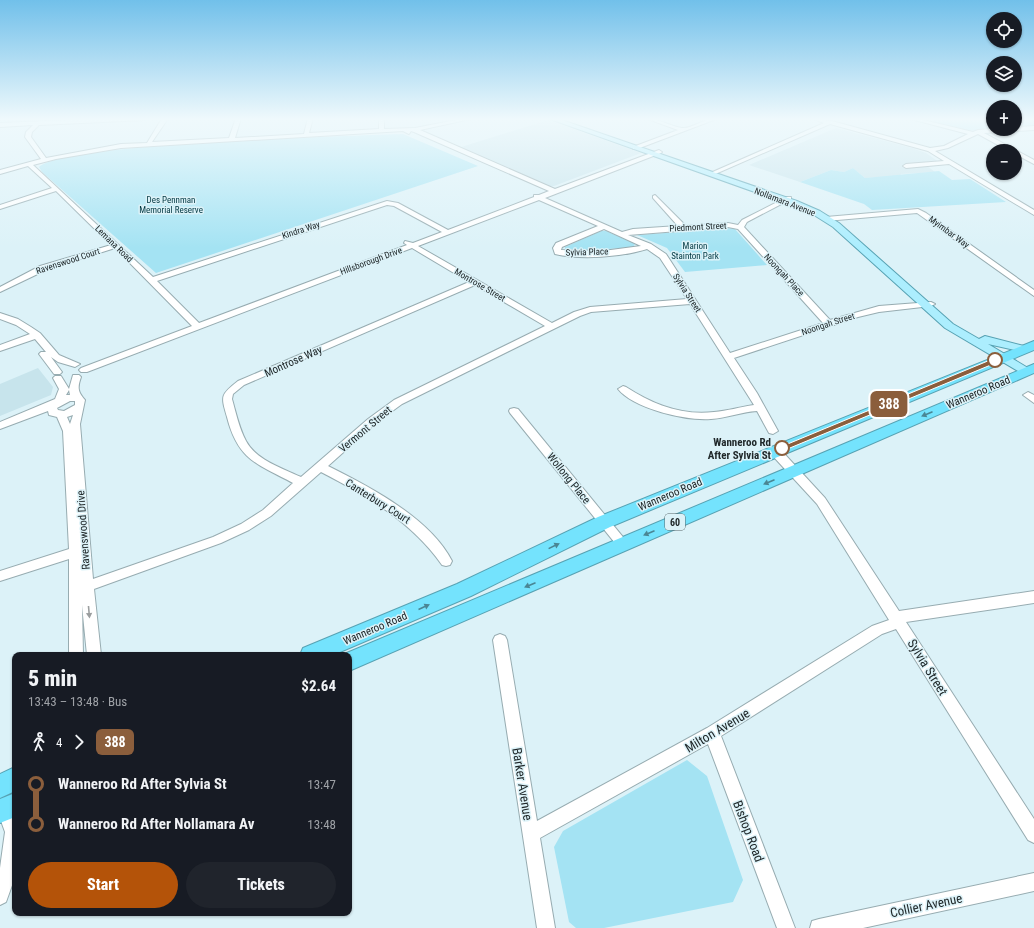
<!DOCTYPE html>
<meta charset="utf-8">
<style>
:root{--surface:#171b24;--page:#20242c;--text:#f1f3f6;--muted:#9ea1a6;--accent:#b45309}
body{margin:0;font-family:"Roboto Condensed",sans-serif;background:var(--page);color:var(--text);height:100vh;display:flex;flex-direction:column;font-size:15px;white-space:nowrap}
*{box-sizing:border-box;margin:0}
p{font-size:13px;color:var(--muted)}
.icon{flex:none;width:22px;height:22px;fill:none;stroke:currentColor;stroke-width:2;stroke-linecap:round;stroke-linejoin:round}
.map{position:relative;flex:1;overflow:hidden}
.sheet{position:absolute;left:12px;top:652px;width:340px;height:264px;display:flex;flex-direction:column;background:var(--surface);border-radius:8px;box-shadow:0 1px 3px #0004}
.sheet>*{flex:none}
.badge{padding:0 8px;border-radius:6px;font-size:14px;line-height:26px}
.tools{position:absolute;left:986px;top:12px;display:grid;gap:8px}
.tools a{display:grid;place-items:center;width:36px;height:36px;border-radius:50%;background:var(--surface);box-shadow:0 1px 3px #0004;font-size:20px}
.map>.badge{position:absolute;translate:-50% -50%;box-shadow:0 0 0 2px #fff}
.legs{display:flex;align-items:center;gap:6px;height:44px;padding:0 16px;font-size:13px}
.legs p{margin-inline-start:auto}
.overview{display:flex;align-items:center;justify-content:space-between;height:68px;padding:0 16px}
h1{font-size:22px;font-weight:800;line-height:30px}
.primary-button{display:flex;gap:8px;margin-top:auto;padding:8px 16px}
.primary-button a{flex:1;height:46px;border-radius:24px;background:var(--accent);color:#fff;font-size:16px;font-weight:800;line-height:46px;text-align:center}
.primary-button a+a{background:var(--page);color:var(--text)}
ul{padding:0 16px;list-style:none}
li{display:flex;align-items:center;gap:14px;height:40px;font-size:15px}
li i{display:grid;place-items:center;width:6px;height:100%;margin:0 5px;background:currentColor}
li i::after{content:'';width:10px;height:10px;margin:-5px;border:3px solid;border-radius:50%;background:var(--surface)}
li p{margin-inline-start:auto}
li:first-child i{background:linear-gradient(#0000 50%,currentColor 0)}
li:last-child i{background:linear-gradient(currentColor 50%,#0000 0)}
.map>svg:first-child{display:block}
.built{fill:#c7e4ec}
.green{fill:#a4e3f3}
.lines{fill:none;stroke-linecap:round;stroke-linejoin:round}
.minor-casing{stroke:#97acb1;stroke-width:2}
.major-casing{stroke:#57a2b3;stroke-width:2}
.highway-casing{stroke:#57a2b3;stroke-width:2}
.minor{fill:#fff;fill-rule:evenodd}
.major{fill:#aceefe;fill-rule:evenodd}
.highway{fill:#74e3fd;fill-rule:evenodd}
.oneway{fill:#4a8694}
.oneway2{fill:#9b9e9f}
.line-1{fill:#8b5e3c;stroke:#fff}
.stop-1-dot{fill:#fff;stroke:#8b5e3c;stroke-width:2}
.labels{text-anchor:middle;stroke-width:3;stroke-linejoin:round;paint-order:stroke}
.far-park-label{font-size:9px;fill:#003741;stroke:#dcf2f8}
.far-street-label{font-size:9px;fill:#20282a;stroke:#dcf2f8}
.shield{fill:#dcf2f8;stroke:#586568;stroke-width:1}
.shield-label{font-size:10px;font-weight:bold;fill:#20282a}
.street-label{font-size:11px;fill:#20282a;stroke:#dcf2f8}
.stop-label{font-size:11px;font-weight:bold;fill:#20282a;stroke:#dcf2f8;text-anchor:end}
.near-street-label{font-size:13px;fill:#20282a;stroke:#dcf2f8}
</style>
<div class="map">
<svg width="1034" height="928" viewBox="0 0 1034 928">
<rect width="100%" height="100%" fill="#dcf2f8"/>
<!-- built -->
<path class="built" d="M 548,120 L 641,153 L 554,186 L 549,186 L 458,148 Z
M 836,128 L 912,148 L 926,153 L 943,165 L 927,166 L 935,172 L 900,174 L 903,176 L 865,178 L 853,168 L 844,172 L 831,170 L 800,182 L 749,165 Z
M 38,368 L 53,387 L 51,395 L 0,416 L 0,384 Z"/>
<!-- green -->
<path class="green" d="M 939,118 L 993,118 L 993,129 L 966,131 L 930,122 Z
M 1015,118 L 1025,118 L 1034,122 L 1034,126 L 1015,128 Z
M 403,134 L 478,166 L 156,273 L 42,172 L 39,167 C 63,143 352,136 403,134 Z
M 853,168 L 865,178 L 939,171 L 952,180 L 970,179 L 1006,202 L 872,210 L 864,204 L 800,182 L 831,170 L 844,172 Z
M 734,228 L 767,265 L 685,272 L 667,248 L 637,235 Z
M 601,231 L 606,231 L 635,244 L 633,247 L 571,252 L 565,250 L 565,247 Z
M 687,760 L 707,776 L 743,880 L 733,902 L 604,928 L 576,928 L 569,922 L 554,847 L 563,831 Z"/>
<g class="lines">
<!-- minor casing -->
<g class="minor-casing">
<path id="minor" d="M 116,118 L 148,118 L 145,120 L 39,125 L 32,132 L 31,137 L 46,158 L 121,144 L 147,143 L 161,120 L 161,118 L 165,118 L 167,120 L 152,142 L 229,138 L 236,118 L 241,118 L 235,138 L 304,134 L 308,118 L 313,118 L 309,133 L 379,129 L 379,118 L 384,118 L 384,129 L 415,128 L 466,118 L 475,118 L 420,130 L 555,189 L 659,150 L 662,152 L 661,153 L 545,198 L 622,232 L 633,229 L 678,226 L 653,198 L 653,196 L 655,195 L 686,226 L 728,223 L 738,225 L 742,220 L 787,197 L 791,197 L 791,199 L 747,222 L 744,227 L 830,320 L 879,306 L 931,302 L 935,304 L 931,306 L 879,312 L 858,317 L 734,358 L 757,393 L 778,431 L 773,434 L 769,433 L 757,411 C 741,412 727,418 711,419 C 687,421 634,409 618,389 L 623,386 L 626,387 C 652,404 682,416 714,412 C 727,411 740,407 754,405 L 690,304 L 591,312 L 580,316 L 402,404 L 376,423 L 328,466 C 370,487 430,518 452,561 L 450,565 L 446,566 L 442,565 C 412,522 366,495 321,472 L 271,516 L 249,530 L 221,543 L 94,589 L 101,655 L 87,655 L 82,605 L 83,655 L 69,655 L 69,559 L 0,581 L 0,571 L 69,549 L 63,431 L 57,417 L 49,415 L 48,411 L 0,429 L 0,422 L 55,399 L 59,389 L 53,378 L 55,376 L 61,376 L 69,389 L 73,375 L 79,375 L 81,377 C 77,388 78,392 85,400 L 80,424 L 93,579 L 213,537 L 241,524 L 263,510 L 293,483 C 257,464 238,460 227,417 C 221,396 220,395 238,381 L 469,282 L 412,248 L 87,372 L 81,372 L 79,370 L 81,368 L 192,326 L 115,248 L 46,270 L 0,292 L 0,287 L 40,266 L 111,245 L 56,191 L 0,209 L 0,205 L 52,188 L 28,166 L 0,174 L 0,170 L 41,159 L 25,137 L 26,132 L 33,125 L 0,127 L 0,123 ZM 403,131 L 409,134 L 411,131 L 414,132 L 549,191 L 539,195 L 534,195 L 534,197 L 448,230 L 398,203 L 387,201 L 153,277 L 33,165 L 56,159 L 121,148 ZM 539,200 L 598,226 L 556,243 L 553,248 L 555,254 C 581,260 622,257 647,249 L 660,258 L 687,299 L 590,307 L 574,312 L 552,323 L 418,246 ZM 387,205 L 394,206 L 442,232 L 413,243 L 405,241 L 404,243 L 407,245 L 199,323 L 157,281 ZM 728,227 L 738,229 L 823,323 L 730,353 L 666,254 L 651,244 L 628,235 ZM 604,229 L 641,246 L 603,251 L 561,250 L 562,247 ZM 475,285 L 545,326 L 394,400 L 368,419 L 301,477 C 282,468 256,460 246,441 C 239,428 236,413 232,399 L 233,394 L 244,385 ZM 69,390 L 70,395 L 66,395 ZM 70,401 L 75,401 L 75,405 L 64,411 L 58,410 L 57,408 ZM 73,415 L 70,424 L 67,417 Z
M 645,118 C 658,118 669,126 682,128 C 692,129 706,117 719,118 L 637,149 L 633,149 L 633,147 L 678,130 Z
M 811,118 L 832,121 L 930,148 L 944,146 L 968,134 L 907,118 L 915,118 L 973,132 L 978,130 L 1034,126 L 1034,130 L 984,133 L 1034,160 L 1034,164 L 1015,154 L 1015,151 L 1009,151 L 978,134 L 948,148 L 935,151 L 1034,210 L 1034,215 L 949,164 L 906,168 L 903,166 L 906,164 L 944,161 L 928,151 L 830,124 L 713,175 L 708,174 L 824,123 Z
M 1030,118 L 1034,118 L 1034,121 Z
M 918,209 L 926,213 L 1034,290 L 1034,296 L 917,213 L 826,221 L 823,219 L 826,217 Z
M 0,313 L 18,319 L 31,327 L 40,333 L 59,355 L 80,364 L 75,367 L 58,362 L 51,357 L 62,372 L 60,374 L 54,374 L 39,354 L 41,352 L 46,352 L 35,339 L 0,351 L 0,345 L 30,334 L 16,325 L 0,319 Z
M 1028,392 L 1034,395 L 1034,403 L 1023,395 Z
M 514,408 L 518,409 L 627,542 L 629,545 L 627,548 L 623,550 L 619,548 L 510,413 L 509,411 L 510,409 Z
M 775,447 L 779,448 L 825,498 L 899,611 L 1034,591 L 1034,603 L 906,622 L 1034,819 L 1034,843 L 1028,840 L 896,629 L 882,634 L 721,736 L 795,928 L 777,928 L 708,744 L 540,838 L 555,928 L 537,928 L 493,640 L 495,636 L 500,634 L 505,636 L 507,640 L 537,821 L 707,728 L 872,626 L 889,620 L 817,504 L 771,454 L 770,451 Z
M 5,801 L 11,803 L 15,813 L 15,877 L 6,902 L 0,905 L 0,868 L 5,832 L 0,818 L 0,803 Z
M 1034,873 L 1034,891 L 863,928 L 810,928 L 812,921 L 819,919 Z"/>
</g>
<!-- major casing -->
<g class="major-casing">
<path id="major" d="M 547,118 L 556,118 L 797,201 L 820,211 L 839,223 L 953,324 L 979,339 L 985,336 L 1028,347 L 1030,349 L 1028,351 L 1024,352 L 988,344 L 1033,371 L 1031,374 L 1023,374 L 945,328 L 833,227 L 814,215 L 791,205 Z"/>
</g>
<!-- highway casing -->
<g class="highway-casing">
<path id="highway" d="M 1034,341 L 1034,350 L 610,527 L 471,596 L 333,655 L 300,655 L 303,648 L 457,584 L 598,517 Z
M 1034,364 L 1034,373 L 349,671 L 349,655 L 342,655 Z
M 15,767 L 15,791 L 0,798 L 0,774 Z
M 15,793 L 15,817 L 0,823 L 0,799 Z"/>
</g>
<!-- minor -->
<use href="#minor" class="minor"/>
<!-- major -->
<use href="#major" class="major"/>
<!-- highway -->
<use href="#highway" class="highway"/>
</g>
<!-- one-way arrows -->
<defs><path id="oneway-solid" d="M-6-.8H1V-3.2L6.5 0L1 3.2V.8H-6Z"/></defs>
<g class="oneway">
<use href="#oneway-solid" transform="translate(927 414) rotate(157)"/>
<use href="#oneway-solid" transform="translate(769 482) rotate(157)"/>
<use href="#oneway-solid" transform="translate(649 533) rotate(157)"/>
<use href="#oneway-solid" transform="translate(554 546) rotate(-26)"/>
<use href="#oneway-solid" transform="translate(530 585) rotate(157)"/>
<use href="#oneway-solid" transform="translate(424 607) rotate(-24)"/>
</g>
<use class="oneway2" href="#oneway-solid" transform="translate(89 612) rotate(85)"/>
<!-- sky -->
<linearGradient id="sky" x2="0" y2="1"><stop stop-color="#71c0ea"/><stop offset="0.48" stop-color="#eff9fc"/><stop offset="1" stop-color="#eff9fc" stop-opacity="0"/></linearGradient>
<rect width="1034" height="248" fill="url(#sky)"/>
<!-- line-1 -->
<path class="line-1" d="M 995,358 L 999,360 L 998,362 L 785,450 L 779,450 L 778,448 Z"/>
<!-- markers -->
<g class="stop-1-dot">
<circle cx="995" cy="360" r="7"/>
<circle cx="782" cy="448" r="7"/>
</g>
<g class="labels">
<!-- far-park labels -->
<g class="far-park-label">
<text x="171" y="203">Des Pennman<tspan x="171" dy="10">Memorial Reserve</tspan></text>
<text x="695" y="249">Marion<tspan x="695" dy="10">Stainton Park</tspan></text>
</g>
<!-- far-street labels -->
<g class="far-street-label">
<text transform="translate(785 202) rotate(21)" y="3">Nollamara Avenue</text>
<text transform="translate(698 227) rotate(-3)" y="3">Piedmont Street</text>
<text transform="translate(301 230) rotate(-18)" y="3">Kindra Way</text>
<text transform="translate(949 232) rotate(36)" y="3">Myimbar Way</text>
<text transform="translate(114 244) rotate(44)" y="3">Lemana Road</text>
<text transform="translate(587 252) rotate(-2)" y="3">Sylvia Place</text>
<text transform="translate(68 261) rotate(-18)" y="3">Ravenswood Court</text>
<text transform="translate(371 261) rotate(-20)" y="3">Hillsborough Drive</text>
<text transform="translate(784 275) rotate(47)" y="3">Noongah Place</text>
<text transform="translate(480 285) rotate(30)" y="3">Montrose Street</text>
<text transform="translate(687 293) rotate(57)" y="3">Sylvia Street</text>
<text transform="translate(828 324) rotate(-18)" y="3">Noongah Street</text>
</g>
<!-- shield labels -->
<rect class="shield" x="665" y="514" width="20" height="16" rx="3"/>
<g class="shield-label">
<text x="675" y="526">60</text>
</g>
<!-- street labels -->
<g class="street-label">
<text transform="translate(293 361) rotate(-24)" y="4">Montrose Way</text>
<text transform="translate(978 392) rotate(-23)" y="4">Wanneroo Road</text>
<text transform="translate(365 429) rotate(-40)" y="4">Vermont Street</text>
<text transform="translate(569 478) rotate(51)" y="4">Wollong Place</text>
<text transform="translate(670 494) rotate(-23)" y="4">Wanneroo Road</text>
<text transform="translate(378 501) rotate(32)" y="4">Canterbury Court</text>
<text transform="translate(83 530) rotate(-94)" y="4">Ravenswood Drive</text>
<text transform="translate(375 628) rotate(-23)" y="4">Wanneroo Road</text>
</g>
<!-- stop labels -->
<g class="stop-label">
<text x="771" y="446">Wanneroo Rd<tspan x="771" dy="13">After Sylvia St</tspan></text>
</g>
<!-- near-street labels -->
<g class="near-street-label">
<text transform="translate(928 667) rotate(58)" y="5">Sylvia Street</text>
<text transform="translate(717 730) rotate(-31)" y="5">Milton Avenue</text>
<text transform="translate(523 784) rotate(81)" y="5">Barker Avenue</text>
<text transform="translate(749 831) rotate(69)" y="5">Bishop Road</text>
<text transform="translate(926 905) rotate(-12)" y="5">Collier Avenue</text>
</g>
</g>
</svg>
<div class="tools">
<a><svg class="icon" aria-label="locate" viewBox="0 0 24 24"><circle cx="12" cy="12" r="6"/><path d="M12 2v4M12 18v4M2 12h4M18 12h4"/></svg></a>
<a><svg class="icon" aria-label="layers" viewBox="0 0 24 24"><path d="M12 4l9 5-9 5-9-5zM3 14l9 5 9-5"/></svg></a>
<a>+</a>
<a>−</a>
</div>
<b class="badge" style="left:889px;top:404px;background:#8b5e3c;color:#fff">388</b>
<section class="sheet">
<div class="overview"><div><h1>5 min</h1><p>13:43 – 13:48 · Bus</p></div><b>$2.64</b></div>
<div class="legs"><svg class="icon" aria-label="walk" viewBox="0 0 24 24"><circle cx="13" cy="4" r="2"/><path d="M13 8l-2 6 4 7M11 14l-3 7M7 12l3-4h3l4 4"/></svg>4<svg class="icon" aria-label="forward" viewBox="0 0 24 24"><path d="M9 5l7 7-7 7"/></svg><b class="badge" style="background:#8b5e3c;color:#fff">388</b></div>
<ul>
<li><i style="color:#8b5e3c"></i><b>Wanneroo Rd After Sylvia St</b><p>13:47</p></li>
<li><i style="color:#8b5e3c"></i><b>Wanneroo Rd After Nollamara Av</b><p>13:48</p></li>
</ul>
<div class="primary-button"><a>Start</a><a>Tickets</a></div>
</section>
</div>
